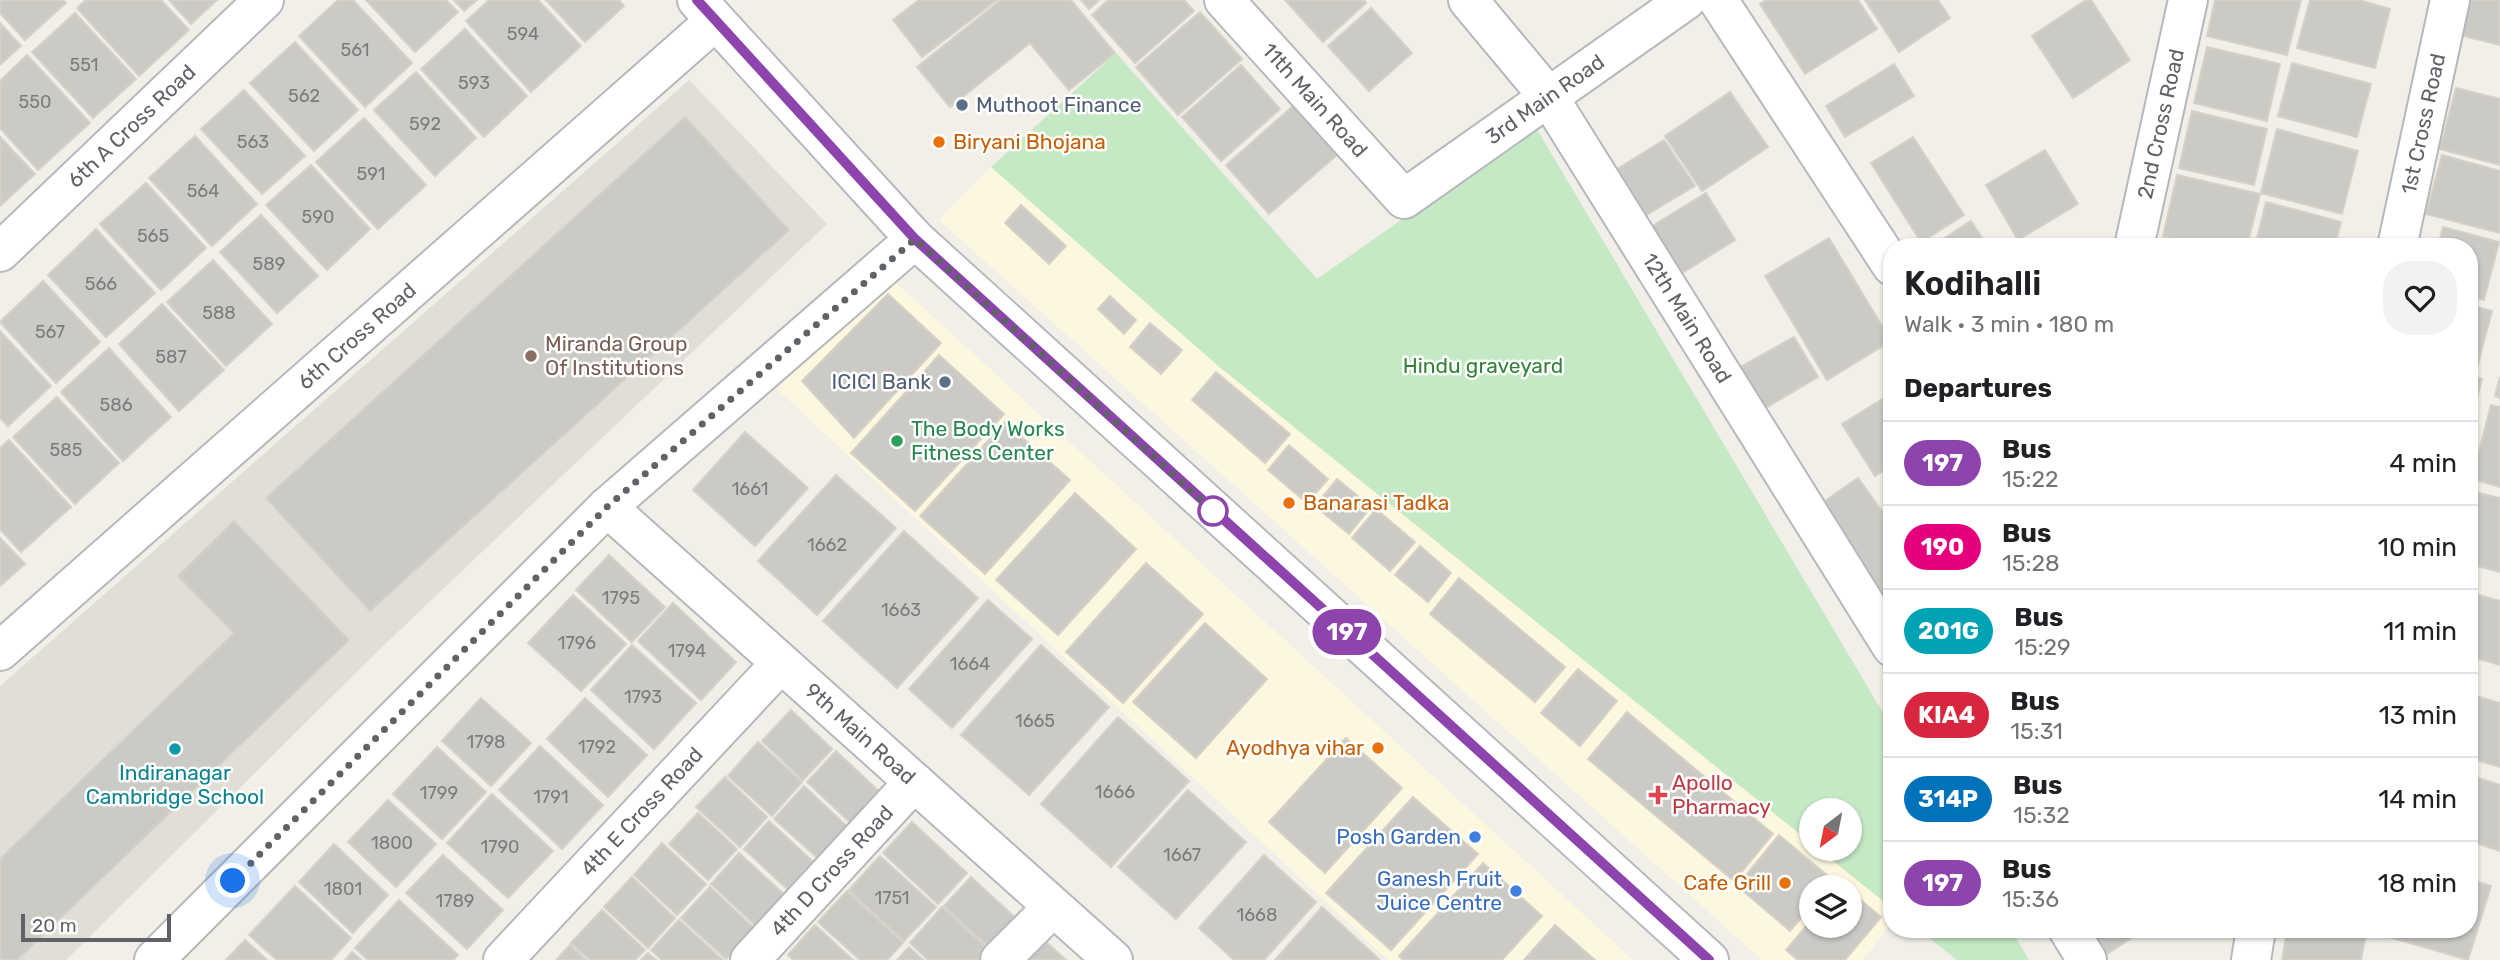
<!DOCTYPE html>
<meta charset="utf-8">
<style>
:root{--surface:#fff;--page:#f2f2f2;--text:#202124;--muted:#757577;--line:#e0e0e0}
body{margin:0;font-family:Rubik,sans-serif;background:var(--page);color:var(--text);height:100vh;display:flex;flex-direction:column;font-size:26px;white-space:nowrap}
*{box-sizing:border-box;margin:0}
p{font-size:23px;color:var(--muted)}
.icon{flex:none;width:38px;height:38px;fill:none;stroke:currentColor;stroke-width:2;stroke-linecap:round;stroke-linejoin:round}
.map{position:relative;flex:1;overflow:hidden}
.details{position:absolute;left:1883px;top:238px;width:595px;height:700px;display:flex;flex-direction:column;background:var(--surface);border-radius:28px;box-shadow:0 2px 5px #0004}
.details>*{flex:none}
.badge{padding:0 14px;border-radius:23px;font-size:24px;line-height:46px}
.needle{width:46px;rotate:212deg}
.fabs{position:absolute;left:1799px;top:798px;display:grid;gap:14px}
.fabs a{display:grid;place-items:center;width:63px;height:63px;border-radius:50%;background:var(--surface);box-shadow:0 2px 5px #0004;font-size:35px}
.scale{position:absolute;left:21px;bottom:18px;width:150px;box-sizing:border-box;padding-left:7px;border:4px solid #5f6368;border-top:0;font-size:19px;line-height:24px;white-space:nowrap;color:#5f6368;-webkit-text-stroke:5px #fff;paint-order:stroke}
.you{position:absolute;width:35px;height:35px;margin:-18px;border:5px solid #fff;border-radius:50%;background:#1a73e8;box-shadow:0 0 0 10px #1a73e833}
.map>.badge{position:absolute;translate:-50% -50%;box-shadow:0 0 0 4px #fff}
h2{padding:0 21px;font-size:26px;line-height:63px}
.round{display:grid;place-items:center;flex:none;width:74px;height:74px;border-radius:28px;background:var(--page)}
.summary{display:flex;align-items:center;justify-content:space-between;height:119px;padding:0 21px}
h1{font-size:33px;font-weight:600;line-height:52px}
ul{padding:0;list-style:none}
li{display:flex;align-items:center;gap:21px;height:84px;padding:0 21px;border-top:2px solid var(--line)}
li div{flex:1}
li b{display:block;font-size:26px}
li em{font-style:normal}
li .badge{min-width:77px;font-weight:700;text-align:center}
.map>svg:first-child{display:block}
.commercial{fill:#fef7e0;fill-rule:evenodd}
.education{fill:#e1ded6}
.green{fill:#c5e8c5}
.building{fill:#cccac5;stroke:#d6d1c6;stroke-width:2}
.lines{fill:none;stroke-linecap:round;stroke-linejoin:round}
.minor-casing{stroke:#b5b8bc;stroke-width:42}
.secondary-casing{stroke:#b6babf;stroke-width:42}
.minor{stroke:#fff;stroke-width:38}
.secondary{stroke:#fff;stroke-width:38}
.line-casing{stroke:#fff;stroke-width:16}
.line{stroke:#8e44ad;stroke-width:10}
.walk{stroke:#5f6368;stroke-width:7;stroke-dasharray:0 12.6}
.service-dot{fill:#5c6f8a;stroke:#fff;stroke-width:2.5}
.food-dot{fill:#e8710a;stroke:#fff;stroke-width:2.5}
.education-dot{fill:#8d6e63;stroke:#fff;stroke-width:2.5}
.leisure-dot{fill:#2e9e5b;stroke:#fff;stroke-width:2.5}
.stop-dot{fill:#fff;stroke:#8e44ad;stroke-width:3.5}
.culture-dot{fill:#0f9aa8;stroke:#fff;stroke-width:2.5}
.health-dot{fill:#e0444e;stroke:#fff;stroke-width:2.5}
.shop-dot{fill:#3f7fe0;stroke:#fff;stroke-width:2.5}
.labels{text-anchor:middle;stroke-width:5;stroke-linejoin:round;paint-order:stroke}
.number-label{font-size:18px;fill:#7a7d7f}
.street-label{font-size:21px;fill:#5f6368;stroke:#fff}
.service-label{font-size:21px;fill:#4e5e75;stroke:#fff;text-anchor:start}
.food-label{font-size:21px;fill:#c56008;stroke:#fff;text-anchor:start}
.education-label{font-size:21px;fill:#785e54;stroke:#fff;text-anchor:start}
.park-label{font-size:21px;fill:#348238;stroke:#fff}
.leisure-label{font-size:21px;fill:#27864d;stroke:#fff;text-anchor:start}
.culture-label{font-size:21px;fill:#0d838f;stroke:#fff}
.health-label{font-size:21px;fill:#be3a42;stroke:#fff;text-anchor:start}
.shop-label{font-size:21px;fill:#366cbe;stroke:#fff;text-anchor:end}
</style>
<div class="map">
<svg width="2500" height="960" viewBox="0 0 2500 960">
<rect width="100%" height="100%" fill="#f1efe8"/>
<!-- commercial -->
<path class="commercial" d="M 991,167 L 1217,365 L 1811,843 L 1811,849 L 1818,849 L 1892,908 L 1892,923 L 1863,960 L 1762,960 L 939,220 ZM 1811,887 L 1850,887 L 1850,926 L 1811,926 Z
M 891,278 L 1633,960 L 1388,960 L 777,389 Z"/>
<!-- education -->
<path class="education" d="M 689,80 L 827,224 L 381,648 L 66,960 L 0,960 L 0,686 Z"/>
<!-- green -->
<path class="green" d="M 1116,53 L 1317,279 L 1535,126 L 1892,728 L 1892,908 L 1818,849 L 1850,849 L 1850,810 L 1811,810 L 1811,843 L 1217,365 L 991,167 Z
M 1918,929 L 2011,929 L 2029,960 L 1957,960 Z"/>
<!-- building -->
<path class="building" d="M 0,0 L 63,0 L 66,3 L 25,40 L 0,13 Z
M 86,0 L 161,0 L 189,30 L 139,76 L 77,8 Z
M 169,0 L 217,0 L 191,24 Z
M 338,0 L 353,0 L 412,63 L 365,107 L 299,36 Z
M 366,0 L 446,0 L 458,12 L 415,52 Z
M 454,0 L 477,0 L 464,11 Z
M 489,0 L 538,0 L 581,46 L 531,92 L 466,21 Z
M 546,0 L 619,0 L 624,6 L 585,42 Z
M 919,0 L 997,0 L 922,57 L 893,20 Z
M 1001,0 L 1071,0 L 1115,53 L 1069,90 L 1030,43 L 950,107 L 917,67 Z
M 1081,0 L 1099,0 L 1089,9 Z
M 1108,0 L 1184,0 L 1194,11 L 1135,63 L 1092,15 Z
M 1285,0 L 1364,0 L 1366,3 L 1323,42 Z
M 1766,0 L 1858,0 L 1877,29 L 1805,74 L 1760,4 Z
M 1865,0 L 1938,0 L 1950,18 L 1899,52 Z
M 2086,0 L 2091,0 L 2130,60 L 2073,98 L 2032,36 Z
M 2215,0 L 2301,0 L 2287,55 L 2207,36 Z
M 2310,0 L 2359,0 L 2390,9 L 2375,68 L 2297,48 Z
M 2469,0 L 2500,0 L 2500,45 L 2460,35 Z
M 1371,8 L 1412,53 L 1369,91 L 1328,46 Z
M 1200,12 L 1242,59 L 1178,115 L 1136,67 Z
M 75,13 L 136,79 L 93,118 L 32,52 Z
M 0,23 L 21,46 L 0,65 Z
M 465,29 L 527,96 L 484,137 L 421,69 Z
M 295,42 L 358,110 L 314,151 L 250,83 Z
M 2207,47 L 2280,64 L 2267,121 L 2194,103 Z
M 27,55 L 90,123 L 38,170 L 0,128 L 0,81 Z
M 2292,63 L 2371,84 L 2357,137 L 2278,116 Z
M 1894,64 L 1914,96 L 1845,137 L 1826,106 Z
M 1241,65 L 1280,109 L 1221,161 L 1182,117 Z
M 416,72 L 476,138 L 435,176 L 374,110 Z
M 2456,88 L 2500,99 L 2500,165 L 2440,149 Z
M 244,90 L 305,156 L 262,194 L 201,129 Z
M 1730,92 L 1768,147 L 1702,191 L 1665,136 Z
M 1293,106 L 1337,155 L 1269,214 L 1226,165 Z
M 2192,111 L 2267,129 L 2254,185 L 2179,168 Z
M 685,117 L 789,230 L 370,611 L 266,498 Z
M 364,118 L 426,185 L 378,229 L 316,162 Z
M 2277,129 L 2358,151 L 2342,214 L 2261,193 Z
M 195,136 L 257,204 L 212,246 L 149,178 Z
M 0,137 L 35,174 L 0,206 Z
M 1913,137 L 1964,215 L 1921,242 L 1871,163 Z
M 1664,140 L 1695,186 L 1633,223 L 1604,177 Z
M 2045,150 L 2078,204 L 2018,240 L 1986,185 Z
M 2442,155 L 2500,171 L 2500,233 L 2426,214 Z
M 311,165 L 370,229 L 327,270 L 266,205 Z
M 2177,175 L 2260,194 L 2247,247 L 2208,247 L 2163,236 Z
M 146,183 L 206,248 L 161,290 L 100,224 Z
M 1706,193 L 1735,240 L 1671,280 L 1641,233 Z
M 2266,202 L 2341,222 L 2335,247 L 2255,247 Z
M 1021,205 L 1066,246 L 1049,264 L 1005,223 Z
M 261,215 L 318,276 L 277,313 L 220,252 Z
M 1971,221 L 1988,247 L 1931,247 Z
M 2443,227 L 2499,242 L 2484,300 L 2469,296 L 2469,247 L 2438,247 Z
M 96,229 L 155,293 L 106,337 L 48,275 Z
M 1829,238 L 1891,341 L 1827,380 L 1765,276 Z
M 213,260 L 272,324 L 226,366 L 167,302 Z
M 43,281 L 100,342 L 56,383 L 0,322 Z
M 888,294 L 941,343 L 854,438 L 802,381 Z
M 1110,296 L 1136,320 L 1124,334 L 1098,309 Z
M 162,304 L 224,370 L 179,411 L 119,344 Z
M 2469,305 L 2492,311 L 2478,364 L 2469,362 Z
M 1150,323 L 1182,350 L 1161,374 L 1130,347 Z
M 0,331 L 51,386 L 8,426 L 0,418 Z
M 1794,337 L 1818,377 L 1750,417 L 1726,375 Z
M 109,348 L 171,417 L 123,461 L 61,392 Z
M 939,355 L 1004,414 L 915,511 L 851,453 Z
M 1216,372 L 1290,434 L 1265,463 L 1192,400 Z
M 2469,375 L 2482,379 L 2469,427 Z
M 2500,377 L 2500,398 L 2495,396 Z
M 1892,393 L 1892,465 L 1875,476 L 1842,424 Z
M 57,397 L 119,463 L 75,504 L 13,437 Z
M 2491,405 L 2500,407 L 2500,487 L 2472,479 Z
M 1005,422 L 1070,480 L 985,574 L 920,516 Z
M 745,432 L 808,488 L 755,546 L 693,490 Z
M 9,440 L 71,507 L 21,552 L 0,529 L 0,448 Z
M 1289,445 L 1328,479 L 1307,503 L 1268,470 Z
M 836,475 L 896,528 L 817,615 L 758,561 Z
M 1858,478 L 1892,525 L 1892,617 L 1815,508 Z
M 1337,479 L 1371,507 L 1349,534 L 1315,506 Z
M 2475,492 L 2500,498 L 2500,572 L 2469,564 L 2469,513 Z
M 1075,493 L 1136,549 L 1058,635 L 996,580 Z
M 1376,509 L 1415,542 L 1390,571 L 1352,538 Z
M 234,521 L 349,640 L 17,960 L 0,960 L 0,859 L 234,633 L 178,576 Z
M 904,531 L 978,598 L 897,688 L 823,621 Z
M 0,538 L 25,564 L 0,586 Z
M 1420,546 L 1451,573 L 1428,602 L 1395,575 Z
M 609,555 L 665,607 L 632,642 L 576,590 Z
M 1146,563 L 1203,614 L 1123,703 L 1066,652 Z
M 1459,578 L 1565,667 L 1535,702 L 1430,614 Z
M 2469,592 L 2500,601 L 2500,665 L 2469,656 Z
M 573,595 L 626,644 L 581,691 L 528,643 Z
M 988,600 L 1032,639 L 952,728 L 909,689 Z
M 673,603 L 736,662 L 701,700 L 638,641 Z
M 1205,623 L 1267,679 L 1196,758 L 1133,702 Z
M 632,645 L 696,703 L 654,749 L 591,690 Z
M 1041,645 L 1109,707 L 1029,795 L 961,735 Z
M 1578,669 L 1617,701 L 1580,746 L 1541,713 Z
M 2469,694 L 2500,703 L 2500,767 L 2469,758 Z
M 481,698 L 531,743 L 491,786 L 442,741 Z
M 585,698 L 647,755 L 608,797 L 547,739 Z
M 791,710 L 832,749 L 803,780 L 762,741 Z
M 1627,712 L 1773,834 L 1734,881 L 1588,759 Z
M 1118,717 L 1189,781 L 1111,867 L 1041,804 Z
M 1346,738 L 1402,788 L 1325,873 L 1269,822 Z
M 758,742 L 802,782 L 772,816 L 728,776 Z
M 540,746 L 603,805 L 562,849 L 499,790 Z
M 437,747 L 486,792 L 442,839 L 393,794 Z
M 836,751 L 884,796 L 855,827 L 807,782 Z
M 2469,775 L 2500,785 L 2500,851 L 2469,841 Z
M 725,777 L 767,817 L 740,847 L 696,807 Z
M 804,786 L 852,831 L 823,863 L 774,819 Z
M 1188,790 L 1246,842 L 1176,919 L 1118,867 Z
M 492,794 L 553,851 L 508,898 L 447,843 Z
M 1413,797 L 1478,854 L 1391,950 L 1326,893 Z
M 388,800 L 436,844 L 396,887 L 348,842 Z
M 698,813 L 737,849 L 708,880 L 669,844 Z
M 769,821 L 819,867 L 794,895 L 744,849 Z
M 912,822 L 967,873 L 938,904 L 883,853 Z
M 1779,835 L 1833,880 L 1827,887 L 1811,887 L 1811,906 L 1790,931 L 1737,886 Z
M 662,843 L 706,884 L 677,915 L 634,875 Z
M 334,844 L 388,895 L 353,933 L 299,882 Z
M 739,853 L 786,896 L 757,927 L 711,884 Z
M 443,855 L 503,910 L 467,949 L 406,893 Z
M 1264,855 L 1316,902 L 1264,960 L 1234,960 L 1199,928 Z
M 880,856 L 936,907 L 904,941 L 849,890 Z
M 1483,863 L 1542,916 L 1502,960 L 1403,960 L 1399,956 Z
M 632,877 L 675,918 L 648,948 L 604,907 Z
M 971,877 L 1020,922 L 992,950 L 944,906 Z
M 2469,879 L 2491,886 L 2468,960 L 2379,934 L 2380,929 L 2469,929 Z
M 295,886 L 351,938 L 331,960 L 277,960 L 249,935 Z
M 710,887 L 755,929 L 726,959 L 681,918 Z
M 847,891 L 903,943 L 887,960 L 860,960 L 818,922 Z
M 1850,891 L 1881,917 L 1845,960 L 1798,960 L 1786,950 L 1811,920 L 1811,926 L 1850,926 Z
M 399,900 L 458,955 L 453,960 L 368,960 L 355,948 Z
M 942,907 L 991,952 L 984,960 L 928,960 L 910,943 Z
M 1322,907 L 1379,959 L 1378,960 L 1275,960 Z
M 602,910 L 645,950 L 635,960 L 590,960 L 571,943 Z
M 679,920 L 723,960 L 662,960 L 651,950 Z
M 815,925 L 853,960 L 794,960 L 788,955 Z
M 1555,925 L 1595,960 L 1524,960 Z
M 2091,929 L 2145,929 L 2107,954 Z
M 2287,929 L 2367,929 L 2361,960 L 2282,960 Z
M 245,940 L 267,960 L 226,960 Z
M 1045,941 L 1066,960 L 1028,960 Z
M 570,945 L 586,960 L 556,960 Z
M 909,947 L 923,960 L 897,960 Z
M 352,952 L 361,960 L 345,960 Z
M 648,953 L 656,960 L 641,960 Z"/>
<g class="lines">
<!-- minor casing -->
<g class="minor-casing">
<g id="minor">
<path id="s1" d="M 1224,0 L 1404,199 L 1686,0"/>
<path id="s2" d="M 1468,0 L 1548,96 L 1892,647"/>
<path d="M 1718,0 L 1892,266"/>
<path id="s3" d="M 2134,247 L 2188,0"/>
<path id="s4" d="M 2397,247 L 2450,0"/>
<path id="s5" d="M 0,252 L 264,0"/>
<path id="s6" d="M 607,507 L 1113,960"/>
<path id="s7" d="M 0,651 L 715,21"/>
<path d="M 2068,929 L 2087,960"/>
<path d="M 154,960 L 607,507 L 915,239"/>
<path id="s8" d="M 503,960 L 781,663"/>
<path id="s9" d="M 750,960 L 914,782"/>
<path d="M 1000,960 L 1053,907"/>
<path d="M 2251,960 L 2256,929"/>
</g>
</g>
<!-- secondary casing -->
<g class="secondary-casing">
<path id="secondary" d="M 697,0 L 915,239 L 1709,960"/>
</g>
<!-- minor -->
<use href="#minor" class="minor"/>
<!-- secondary -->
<use href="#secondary" class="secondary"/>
</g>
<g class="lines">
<!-- line casing -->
<g class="line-casing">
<path id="line" d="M 697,0 L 915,239 L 1709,960"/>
</g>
<!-- line -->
<use href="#line" class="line"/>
<!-- walk -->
<path class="walk" d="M 233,881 L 607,507 L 915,239 L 1219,516 L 1213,511"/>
</g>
<!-- markers -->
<g class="service-dot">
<circle cx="962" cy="105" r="7"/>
<circle cx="945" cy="382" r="7"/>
</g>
<g class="food-dot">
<circle cx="939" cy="142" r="7"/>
<circle cx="1289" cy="503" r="7"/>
<circle cx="1378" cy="748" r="7"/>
<circle cx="1785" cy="883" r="7"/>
</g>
<circle class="education-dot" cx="531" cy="356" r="7"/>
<circle class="leisure-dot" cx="897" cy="441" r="7"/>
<circle class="stop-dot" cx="1213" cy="511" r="14"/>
<circle class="culture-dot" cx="175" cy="749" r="7"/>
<path class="health-dot" d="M1654.5 784.5h7v7h7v7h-7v7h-7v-7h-7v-7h7z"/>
<g class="shop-dot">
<circle cx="1475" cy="837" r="7"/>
<circle cx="1516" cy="891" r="7"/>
</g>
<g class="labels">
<!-- number labels -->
<g class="number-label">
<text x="523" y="40">594</text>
<text x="355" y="56">561</text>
<text x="84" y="71">551</text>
<text x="474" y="89">593</text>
<text x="304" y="102">562</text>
<text x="35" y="108">550</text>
<text x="425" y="130">592</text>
<text x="253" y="148">563</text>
<text x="371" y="180">591</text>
<text x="203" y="197">564</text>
<text x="318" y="223">590</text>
<text x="153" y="242">565</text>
<text x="269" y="270">589</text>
<text x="101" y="290">566</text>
<text x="219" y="319">588</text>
<text x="50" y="338">567</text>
<text x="171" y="363">587</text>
<text x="116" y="411">586</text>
<text x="66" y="456">585</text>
<text x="750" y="495">1661</text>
<text x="827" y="551">1662</text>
<text x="621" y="604">1795</text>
<text x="901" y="616">1663</text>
<text x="577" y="649">1796</text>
<text x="687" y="657">1794</text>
<text x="970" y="670">1664</text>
<text x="643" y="703">1793</text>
<text x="1035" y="727">1665</text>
<text x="486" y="748">1798</text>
<text x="597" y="753">1792</text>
<text x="1115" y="798">1666</text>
<text x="439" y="799">1799</text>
<text x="551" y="803">1791</text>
<text x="392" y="849">1800</text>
<text x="500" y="853">1790</text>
<text x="1182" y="861">1667</text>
<text x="343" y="895">1801</text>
<text x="892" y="904">1751</text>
<text x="455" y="907">1789</text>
<text x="1257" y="921">1668</text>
</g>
<!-- street labels -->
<g class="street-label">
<text dy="7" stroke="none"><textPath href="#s1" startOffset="135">11th Main Road</textPath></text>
<text dy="7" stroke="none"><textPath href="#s1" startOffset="441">3rd Main Road</textPath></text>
<text dy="7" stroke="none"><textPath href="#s3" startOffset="126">2nd Cross Road</textPath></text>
<text dy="7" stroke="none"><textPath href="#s4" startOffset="126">1st Cross Road</textPath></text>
<text dy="7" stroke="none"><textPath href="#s5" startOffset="182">6th A Cross Road</textPath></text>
<text dy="7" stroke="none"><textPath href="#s2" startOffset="387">12th Main Road</textPath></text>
<text dy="7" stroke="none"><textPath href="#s7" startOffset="476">6th Cross Road</textPath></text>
<text dy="7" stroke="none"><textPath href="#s6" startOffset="340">9th Main Road</textPath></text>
<text dy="7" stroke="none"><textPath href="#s8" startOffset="203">4th E Cross Road</textPath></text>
<text dy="7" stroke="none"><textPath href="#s9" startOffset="121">4th D Cross Road</textPath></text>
</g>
<!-- service labels -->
<g class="service-label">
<text x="976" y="112">Muthoot Finance</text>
<text x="931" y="389" text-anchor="end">ICICI Bank</text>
</g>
<!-- food labels -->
<g class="food-label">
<text x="953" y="149">Biryani Bhojana</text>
<text x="1303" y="510">Banarasi Tadka</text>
<text x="1364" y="755" text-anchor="end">Ayodhya vihar</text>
<text x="1771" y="890" text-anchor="end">Cafe Grill</text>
</g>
<!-- education labels -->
<g class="education-label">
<text x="545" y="351">Miranda Group<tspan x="545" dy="24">Of Institutions</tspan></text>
</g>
<!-- park labels -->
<g class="park-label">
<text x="1483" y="373">Hindu graveyard</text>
</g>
<!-- leisure labels -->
<g class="leisure-label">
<text x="911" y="436">The Body Works<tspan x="911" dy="24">Fitness Center</tspan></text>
</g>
<!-- culture labels -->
<g class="culture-label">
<text x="175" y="780">Indiranagar<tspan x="175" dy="24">Cambridge School</tspan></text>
</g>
<!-- health labels -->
<g class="health-label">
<text x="1672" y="790">Apollo<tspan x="1672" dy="24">Pharmacy</tspan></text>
</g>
<!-- shop labels -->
<g class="shop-label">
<text x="1461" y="844">Posh Garden</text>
<text x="1502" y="886">Ganesh Fruit<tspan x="1502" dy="24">Juice Centre</tspan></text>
</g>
</g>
</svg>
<div class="fabs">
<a><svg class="needle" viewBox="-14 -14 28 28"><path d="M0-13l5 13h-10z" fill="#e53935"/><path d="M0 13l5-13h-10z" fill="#757577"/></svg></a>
<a><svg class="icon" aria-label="layers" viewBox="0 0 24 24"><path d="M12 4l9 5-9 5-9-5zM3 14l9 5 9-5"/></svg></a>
</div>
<div class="scale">20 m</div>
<div class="you" style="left:233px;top:881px"></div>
<b class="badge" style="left:1347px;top:632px;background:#8e44ad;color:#fff">197</b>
<section class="details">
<div class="summary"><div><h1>Kodihalli</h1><p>Walk · 3 min · 180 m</p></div><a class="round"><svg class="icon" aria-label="heart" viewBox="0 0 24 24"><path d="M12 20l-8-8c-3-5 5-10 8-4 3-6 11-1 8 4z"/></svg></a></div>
<h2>Departures</h2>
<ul>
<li><span class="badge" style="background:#8e44ad;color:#fff">197</span><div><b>Bus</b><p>15:22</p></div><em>4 min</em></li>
<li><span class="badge" style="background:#e6007e;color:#fff">190</span><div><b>Bus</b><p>15:28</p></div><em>10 min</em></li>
<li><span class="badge" style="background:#00a3b4;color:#fff">201G</span><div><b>Bus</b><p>15:29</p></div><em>11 min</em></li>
<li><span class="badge" style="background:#d7263d;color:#fff">KIA4</span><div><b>Bus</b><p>15:31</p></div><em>13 min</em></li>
<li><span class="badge" style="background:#0072bc;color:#fff">314P</span><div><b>Bus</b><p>15:32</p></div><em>14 min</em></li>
<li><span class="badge" style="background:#8e44ad;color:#fff">197</span><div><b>Bus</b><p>15:36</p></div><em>18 min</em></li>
</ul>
</section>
</div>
